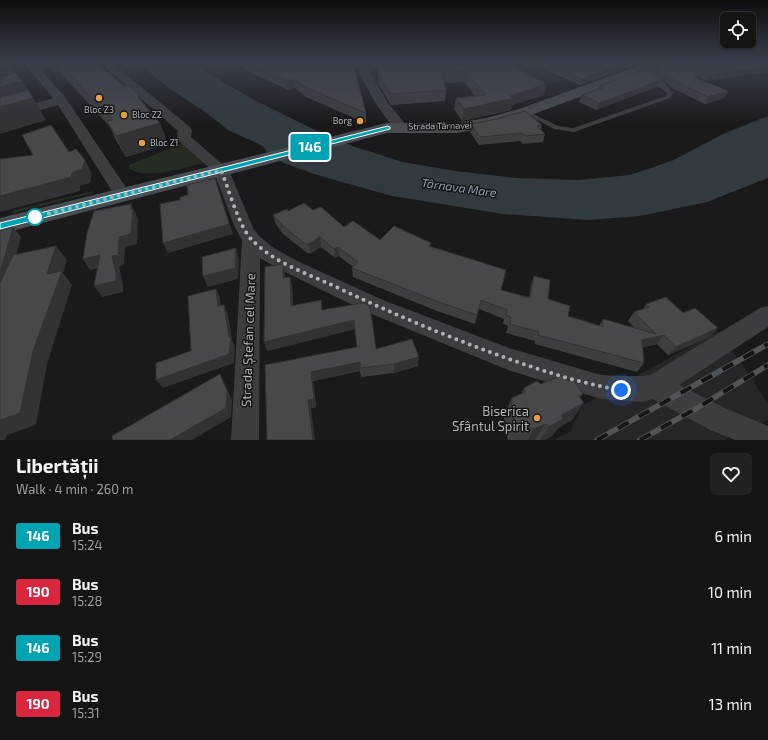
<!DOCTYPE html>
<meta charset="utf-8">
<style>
:root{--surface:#141415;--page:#212122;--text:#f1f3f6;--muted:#9d9ea0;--line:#333334}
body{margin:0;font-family:"Exo 2",sans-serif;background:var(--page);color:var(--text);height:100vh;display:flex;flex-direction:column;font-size:15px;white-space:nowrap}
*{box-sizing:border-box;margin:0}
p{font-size:13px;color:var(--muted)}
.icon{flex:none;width:22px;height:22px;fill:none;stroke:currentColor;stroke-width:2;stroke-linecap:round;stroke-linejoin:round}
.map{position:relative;height:440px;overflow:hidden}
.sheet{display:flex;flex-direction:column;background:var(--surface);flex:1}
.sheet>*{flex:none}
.badge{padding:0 8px;border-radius:3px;font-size:14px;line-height:26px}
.buttons{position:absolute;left:720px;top:12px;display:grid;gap:8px}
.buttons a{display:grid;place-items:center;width:36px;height:36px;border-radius:6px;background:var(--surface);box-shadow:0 1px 3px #0004,0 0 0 1px var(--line);font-size:20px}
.you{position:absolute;width:20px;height:20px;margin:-10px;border:3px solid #fff;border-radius:50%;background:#1a73e8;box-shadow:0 0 0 6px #1a73e833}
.map>.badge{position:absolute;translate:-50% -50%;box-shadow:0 0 0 2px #fff}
.round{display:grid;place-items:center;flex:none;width:42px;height:42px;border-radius:6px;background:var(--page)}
.headline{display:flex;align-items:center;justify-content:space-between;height:68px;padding:0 16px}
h1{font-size:19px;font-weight:700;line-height:30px}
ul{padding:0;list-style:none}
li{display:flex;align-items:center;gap:12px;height:56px;padding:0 16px}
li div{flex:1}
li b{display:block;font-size:15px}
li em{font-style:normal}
li .badge{min-width:44px;font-weight:700;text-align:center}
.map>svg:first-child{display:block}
.built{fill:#262629}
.green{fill:#242c24}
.water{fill:#313a3f}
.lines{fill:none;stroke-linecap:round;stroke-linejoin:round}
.lane{fill:#3b3d41;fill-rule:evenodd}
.street{fill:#3b3d41;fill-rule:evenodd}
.secondary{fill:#494c50;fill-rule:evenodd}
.rail-casing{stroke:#505357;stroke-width:5.5}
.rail{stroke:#151517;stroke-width:4;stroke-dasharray:12;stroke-linecap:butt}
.wall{fill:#3d3e41}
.shaded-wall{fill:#323235}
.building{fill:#47484c;stroke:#323235}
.line{fill:#00a3b4;stroke:#fff}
.walk{stroke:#aeb3ba;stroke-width:4;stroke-dasharray:0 7.2}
.poi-dot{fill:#e49d4a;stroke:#151517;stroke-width:1.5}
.stop-dot{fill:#fff;stroke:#00a3b4;stroke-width:2}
.labels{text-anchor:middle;stroke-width:3;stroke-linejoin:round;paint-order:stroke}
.far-poi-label{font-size:9px;fill:#aeb3ba;stroke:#151517;text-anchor:start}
.far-street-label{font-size:9px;fill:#aeb3ba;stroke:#151517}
.water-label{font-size:12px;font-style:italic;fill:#88a3b2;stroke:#151517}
.near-street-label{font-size:13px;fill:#aeb3ba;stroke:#151517}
.near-poi-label{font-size:13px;fill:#aeb3ba;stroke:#151517;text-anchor:end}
</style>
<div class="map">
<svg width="768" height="440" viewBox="0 0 768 440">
<rect width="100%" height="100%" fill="#1a1a1c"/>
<!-- built -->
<path class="built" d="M 471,62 L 526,62 L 563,80 L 525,91 Z
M 719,331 L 768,403 L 768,420 L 724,440 L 553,440 L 570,432 L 583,405 Z"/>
<!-- green -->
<path class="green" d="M 187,140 L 210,161 C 190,166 146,182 129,168 L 129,165 L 179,145 Z
M 93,191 L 93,193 L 11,214 L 14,210 Z"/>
<!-- water -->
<path class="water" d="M 137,62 L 193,62 L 210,74 L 256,101 L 319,132 L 352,146 L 403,162 L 455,171 L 516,178 L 578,180 L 630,175 L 674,160 L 723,134 L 768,116 L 768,178 L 707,202 L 640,216 L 588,220 L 503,214 L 392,196 L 314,174 L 284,163 L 268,154 L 263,146 L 228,130 L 208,114 L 168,87 Z"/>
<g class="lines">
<!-- lane -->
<path class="lane" d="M 652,77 C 660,76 669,87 673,93 L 670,98 L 574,132 L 554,129 L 522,112 L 527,111 L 558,126 L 573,128 L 666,96 L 667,93 L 652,79 Z"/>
<!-- street -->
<path class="street" d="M 23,62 L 34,62 L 65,97 L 131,195 L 129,199 L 123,200 L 117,199 L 58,105 L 0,122 L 0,114 L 53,98 Z
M 99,62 L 111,62 L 190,127 L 192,130 L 191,137 L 229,170 L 253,228 L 258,235 L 271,246 L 295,260 L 383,300 L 509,348 L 601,375 L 621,376 L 642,376 L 650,375 L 760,308 L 768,306 L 768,327 L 679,385 L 727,409 L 768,426 L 768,440 L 735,440 L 708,429 L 653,399 L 642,402 L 601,399 L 508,370 L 367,312 L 281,270 L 260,258 L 259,440 L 231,440 L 242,240 L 235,228 L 214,172 L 179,141 L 177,138 L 178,131 Z
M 354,62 L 364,62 L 388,103 L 408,127 L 406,130 L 396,130 C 377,110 366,86 354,62 Z"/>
<!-- secondary -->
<path class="secondary" d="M 649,62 L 667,62 L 666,65 L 531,115 L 494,126 L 457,133 L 387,133 L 0,234 L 0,218 L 387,123 L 457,123 L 486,118 L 519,109 Z"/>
<!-- rail casing -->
<g class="rail-casing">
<path id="rail" d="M 597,440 L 768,344
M 640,440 L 697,408 L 768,365"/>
</g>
<!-- rail -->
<use href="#rail" class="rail"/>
</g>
<!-- wall -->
<path class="wall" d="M 45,62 L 100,62 L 103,69 L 143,102 L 168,144 L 126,157 L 117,142 L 109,126 L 59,71 L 53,72 Z
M 234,62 L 349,62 L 366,113 L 366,123 L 306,97 L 295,88 L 288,90 L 246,70 Z
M 378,62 L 506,62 L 546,84 L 544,95 L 512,105 L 511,110 L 462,121 L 454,109 L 456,98 L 475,96 L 464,82 L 444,83 L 446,90 L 445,101 L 391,105 L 378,83 Z
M 526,62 L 644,62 L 580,85 Z
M 664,62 L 768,62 L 768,72 L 705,81 L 700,77 L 699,79 L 728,91 L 724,98 L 705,104 L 674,89 L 664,81 L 661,88 L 656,87 L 596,110 L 579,102 L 582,95 L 597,90 L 599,86 L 663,81 L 651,72 L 654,66 Z
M 471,124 L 542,125 L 541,129 L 545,134 L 543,142 L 523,144 L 520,141 L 479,145 L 470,132 Z
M 313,210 L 344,227 L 380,240 L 430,247 L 501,290 L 529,297 L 531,285 L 534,276 L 548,299 L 568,316 L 599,326 L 603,319 L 635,328 L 628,321 L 634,312 L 643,309 L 646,304 L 710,337 L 668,355 L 657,344 L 643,347 L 644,363 L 637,372 L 535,344 L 535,341 L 506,333 L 508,326 L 503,324 L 504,319 L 479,309 L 475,324 L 437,311 L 353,277 L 352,268 L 353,267 L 339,256 L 335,258 L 321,247 L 311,253 L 307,253 L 283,234 L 276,224 L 273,215 L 288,211 Z
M 283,264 L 285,274 L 285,277 L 290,277 L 292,286 L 293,306 L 322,310 L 364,303 L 376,349 L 418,366 L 394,373 L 361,377 L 360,371 L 313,381 L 316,407 L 311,408 L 265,365 L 357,347 L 355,329 L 267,351 Z
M 541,384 L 580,398 L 572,420 L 558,428 L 552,436 L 545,440 L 508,440 L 504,429 L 504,415 L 512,398 L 521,394 L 524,388 Z"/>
<!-- shaded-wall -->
<path class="shaded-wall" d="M 0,62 L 9,62 L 16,72 L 0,76 Z
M 48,62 L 54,62 L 59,71 L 53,72 Z
M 94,62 L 100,62 L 107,78 Z
M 630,62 L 644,62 L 580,85 L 582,79 Z
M 768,66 L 768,72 L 705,81 L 709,75 Z
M 700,76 L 697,82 L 694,77 Z
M 294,79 L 295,88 L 288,90 L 287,81 Z
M 22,81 L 32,98 L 33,98 L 46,120 L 0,134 L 0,87 Z
M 659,81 L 656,87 L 596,110 L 599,103 Z
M 546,84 L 544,95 L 512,105 L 511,110 L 462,121 L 464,109 L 510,96 Z
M 728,91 L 724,98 L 705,104 L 708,97 Z
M 140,95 L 148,115 L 137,96 Z
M 160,123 L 168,144 L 126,157 L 116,136 Z
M 85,160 L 92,174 L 90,183 L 80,186 L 80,191 L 0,212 L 0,196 L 72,173 Z
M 215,178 L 233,234 L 168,253 L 163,243 Z
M 131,204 L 138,219 L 137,244 L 125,247 L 124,265 L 119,267 L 123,284 L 123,292 L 102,297 L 94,286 L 112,256 L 119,237 L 131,209 Z
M 13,227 L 21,237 L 9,282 L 0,284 L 0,273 Z
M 320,237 L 321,247 L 311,253 L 309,244 Z
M 56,246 L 67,260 L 63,273 L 72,285 L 47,364 L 36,425 L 7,435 L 5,440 L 0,440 L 0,420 Z
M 338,247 L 339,256 L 335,258 L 334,249 Z
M 236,248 L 239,259 L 238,279 L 208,287 L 203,276 Z
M 100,255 L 107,266 L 90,270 L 83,259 Z
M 283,264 L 285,274 L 285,287 L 283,278 Z
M 290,277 L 292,286 L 294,316 L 291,306 Z
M 216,289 L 220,298 L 222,316 L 218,306 Z
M 224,305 L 228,314 L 232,340 L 235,346 L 234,363 L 163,388 L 156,380 L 229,337 Z
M 354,320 L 355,329 L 267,351 L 264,342 Z
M 718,328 L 710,337 L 668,355 L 676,347 Z
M 664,335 L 657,344 L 636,349 L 642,340 Z
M 419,357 L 418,366 L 394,373 L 394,364 Z
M 360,362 L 360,371 L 313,381 L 316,407 L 311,408 L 315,440 L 313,440 L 308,400 L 311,372 Z
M 220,374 L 225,384 L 232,400 L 231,417 L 192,440 L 170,440 Z
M 583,394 L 572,409 L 584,403 L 572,420 L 558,428 L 552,436 L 545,440 L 540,440 L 549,427 L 579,396 Z
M 545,424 L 535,440 L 528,440 L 534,429 Z"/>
<!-- building -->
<path class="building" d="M 58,62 L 95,62 L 124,86 L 128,85 L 140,95 L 137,96 L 160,123 L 116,136 L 107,121 L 113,120 Z
M 245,62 L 349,62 L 350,64 L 353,63 L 366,113 L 305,87 L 294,79 L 287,81 Z
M 378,62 L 506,62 L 546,84 L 510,96 L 514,98 L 464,109 L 456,98 L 486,95 L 465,71 L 441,73 L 446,90 L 391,94 L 378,73 Z
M 542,62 L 630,62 L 582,79 Z
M 664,62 L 681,62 L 700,76 L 694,77 L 728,91 L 708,97 L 677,82 L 654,66 Z
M 692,62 L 768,62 L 768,66 L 709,75 Z
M 644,69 L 664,81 L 659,81 L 599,103 L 582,95 L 603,88 L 599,86 Z
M 16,73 L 22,81 L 0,87 L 0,77 Z
M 28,90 L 33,98 L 0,107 L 0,97 Z
M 525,111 L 542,125 L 537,126 L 545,134 L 525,136 L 522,133 L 480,137 L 471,124 L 496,119 Z
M 51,125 L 69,152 L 76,149 L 85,160 L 82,169 L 72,173 L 71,177 L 0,196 L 0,159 L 33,155 L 22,135 Z
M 215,178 L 229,224 L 163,243 L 160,204 L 180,200 L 180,197 L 188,195 L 187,185 Z
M 304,203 L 313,210 L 321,207 L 344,227 L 353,221 L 380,240 L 394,226 L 431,243 L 429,246 L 506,270 L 501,290 L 530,298 L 534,276 L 550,280 L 548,299 L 570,306 L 568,316 L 603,327 L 603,319 L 656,334 L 634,312 L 649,307 L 646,304 L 666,297 L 683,313 L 695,308 L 718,328 L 676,347 L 664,335 L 642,340 L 644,363 L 538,335 L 539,332 L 510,324 L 511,317 L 506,315 L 507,310 L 481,300 L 477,315 L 439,302 L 352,268 L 358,262 L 338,247 L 334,249 L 320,237 L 309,244 L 305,244 L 281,224 L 273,215 L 287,209 L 288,211 Z
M 131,204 L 131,209 L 133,209 L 131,234 L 119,237 L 118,255 L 112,256 L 116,273 L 116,281 L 94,286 L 100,255 L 83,259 L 87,234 L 94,211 Z
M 13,227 L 0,273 L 0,231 Z
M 56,246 L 47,274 L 62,271 L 33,351 L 20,413 L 0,420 L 0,283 L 13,255 Z
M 236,248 L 235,268 L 203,276 L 202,257 Z
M 283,264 L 283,278 L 290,277 L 291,306 L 321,300 L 322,310 L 364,303 L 370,306 L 376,349 L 412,339 L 419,357 L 394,364 L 360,368 L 360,362 L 311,372 L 314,399 L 308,400 L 313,440 L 267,440 L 265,365 L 357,347 L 354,320 L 264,342 L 265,267 Z
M 216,289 L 218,306 L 224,305 L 229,337 L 231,336 L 229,354 L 156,380 L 156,363 L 191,351 L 188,296 Z
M 220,374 L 227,391 L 226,408 L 170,440 L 113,440 L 112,436 Z
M 563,375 L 568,381 L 573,380 L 583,394 L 579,396 L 584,403 L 562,415 L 563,419 L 549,427 L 545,424 L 534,429 L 518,425 L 511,413 L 512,398 L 525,392 L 524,388 L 537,381 L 541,384 Z"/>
<!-- sky -->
<linearGradient id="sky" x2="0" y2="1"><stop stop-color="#0e0e0f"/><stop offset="0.5" stop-color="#383e4b"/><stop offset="1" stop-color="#383e4b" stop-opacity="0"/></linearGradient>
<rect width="768" height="124" fill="url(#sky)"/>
<!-- line -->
<path class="line" d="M 388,126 L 390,127 L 390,129 L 0,229 L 0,223 Z"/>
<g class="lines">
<!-- walk -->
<path class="walk" d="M 35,217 L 221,170 C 228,187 240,230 253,241 C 274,262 305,273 332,285 C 380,308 429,329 479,348 C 525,365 572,382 621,390"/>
</g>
<!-- markers -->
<g class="poi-dot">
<circle cx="99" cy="98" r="4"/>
<circle cx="124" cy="115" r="4"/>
<circle cx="360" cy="121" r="4"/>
<circle cx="142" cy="143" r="4"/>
<circle cx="537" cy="418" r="4"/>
</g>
<circle class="stop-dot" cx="35" cy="217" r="8"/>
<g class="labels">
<!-- far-poi labels -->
<g class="far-poi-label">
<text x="99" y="113" text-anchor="middle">Bloc Z3</text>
<text x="132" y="118">Bloc Z2</text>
<text x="352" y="124" text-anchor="end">Borg</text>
<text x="150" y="146">Bloc Z1</text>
</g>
<!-- far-street labels -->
<g class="far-street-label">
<text transform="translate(440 126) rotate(-1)" y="3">Strada Târnavei</text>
</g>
<!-- water labels -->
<g class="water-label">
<text transform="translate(459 188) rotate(8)" y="4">Târnava Mare</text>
</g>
<!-- near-street labels -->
<g class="near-street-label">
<text transform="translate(248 340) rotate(-88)" y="5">Strada Ștefan cel Mare</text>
</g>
<!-- near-poi labels -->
<g class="near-poi-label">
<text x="529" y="416">Biserica<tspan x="529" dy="15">Sfântul Spirit</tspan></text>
</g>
</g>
</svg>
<div class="buttons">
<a><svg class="icon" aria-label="locate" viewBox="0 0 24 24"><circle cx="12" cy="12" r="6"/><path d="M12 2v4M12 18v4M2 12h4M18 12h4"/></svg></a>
</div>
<div class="you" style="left:621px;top:390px"></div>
<b class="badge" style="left:310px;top:147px;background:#00a3b4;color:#fff">146</b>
</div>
<section class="sheet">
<div class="headline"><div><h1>Libertății</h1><p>Walk · 4 min · 260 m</p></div><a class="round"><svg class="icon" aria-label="heart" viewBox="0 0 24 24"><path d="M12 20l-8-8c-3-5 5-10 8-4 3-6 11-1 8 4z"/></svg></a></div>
<ul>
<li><span class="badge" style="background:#00a3b4;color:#fff">146</span><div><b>Bus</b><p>15:24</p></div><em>6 min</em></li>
<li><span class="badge" style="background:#d7263d;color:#fff">190</span><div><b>Bus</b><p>15:28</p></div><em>10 min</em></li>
<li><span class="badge" style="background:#00a3b4;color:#fff">146</span><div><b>Bus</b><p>15:29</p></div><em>11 min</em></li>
<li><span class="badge" style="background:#d7263d;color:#fff">190</span><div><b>Bus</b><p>15:31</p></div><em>13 min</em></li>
</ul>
</section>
